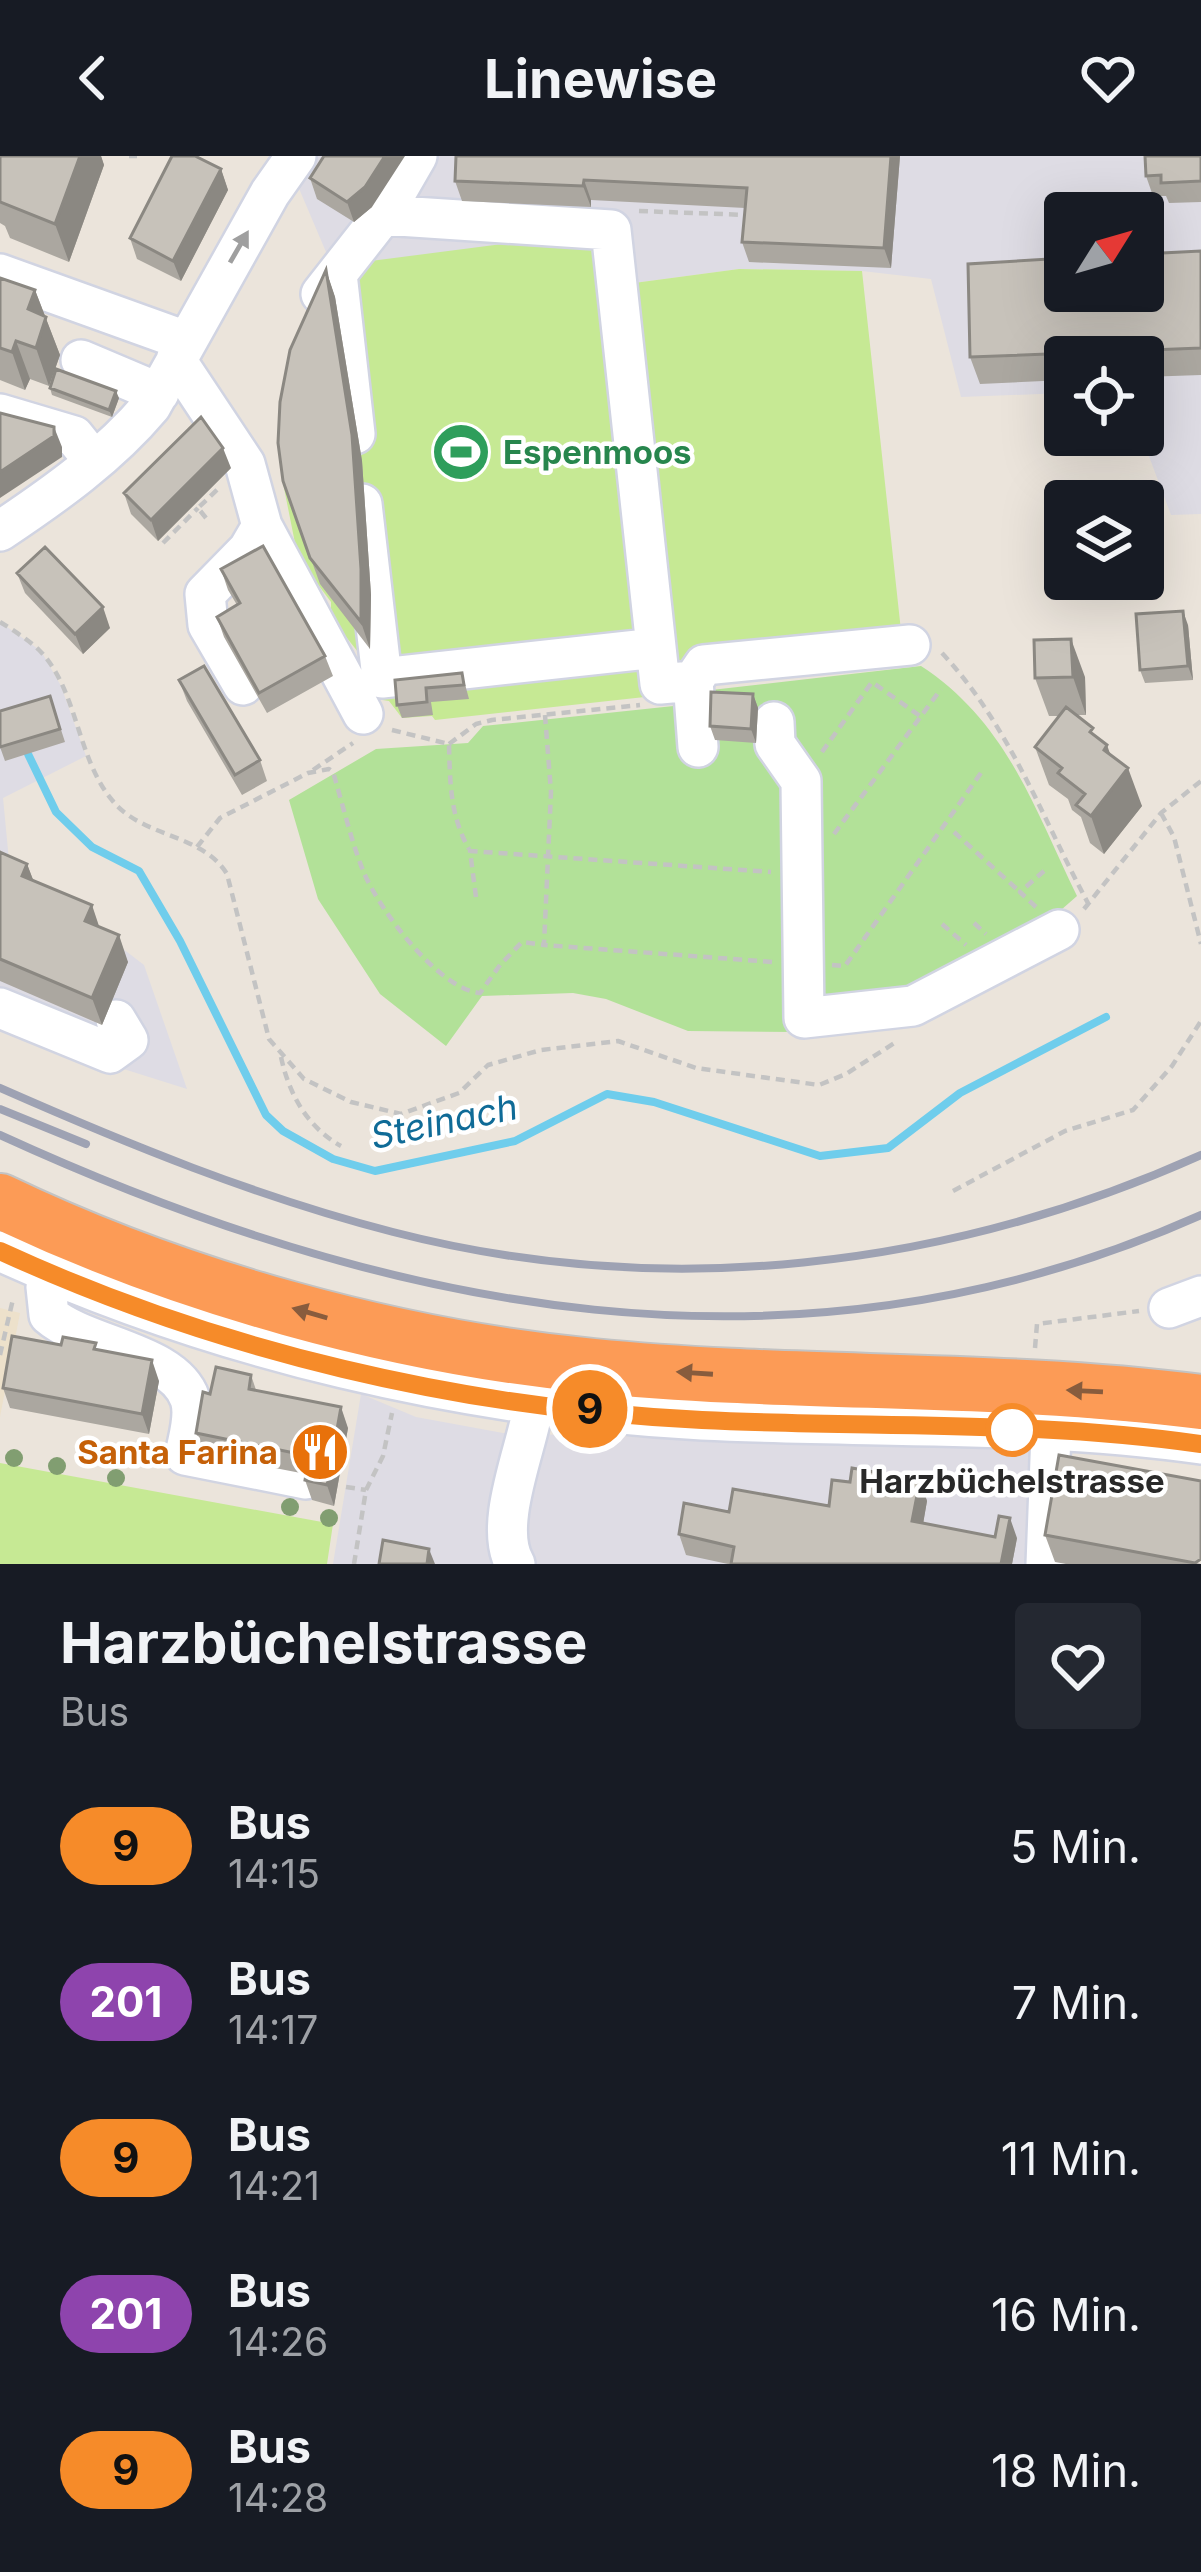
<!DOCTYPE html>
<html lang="de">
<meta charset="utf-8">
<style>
:root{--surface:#171b24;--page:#242831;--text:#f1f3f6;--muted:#9ea1a6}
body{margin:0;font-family:Inter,sans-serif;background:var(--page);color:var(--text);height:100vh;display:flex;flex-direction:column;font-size:45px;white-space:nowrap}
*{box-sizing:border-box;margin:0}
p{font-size:39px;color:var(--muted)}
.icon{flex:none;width:66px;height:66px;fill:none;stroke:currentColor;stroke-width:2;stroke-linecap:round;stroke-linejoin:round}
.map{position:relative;height:1408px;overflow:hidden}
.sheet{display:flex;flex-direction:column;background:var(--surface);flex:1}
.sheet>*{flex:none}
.badge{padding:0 24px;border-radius:39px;font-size:42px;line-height:78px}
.needle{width:78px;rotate:53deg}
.fabs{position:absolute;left:1044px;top:36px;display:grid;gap:24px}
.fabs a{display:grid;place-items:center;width:120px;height:120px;border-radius:12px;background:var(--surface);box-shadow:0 12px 48px #0002;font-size:60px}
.map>.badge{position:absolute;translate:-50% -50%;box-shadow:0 0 0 6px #fff}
.round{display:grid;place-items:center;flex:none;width:126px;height:126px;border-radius:12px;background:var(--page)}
.head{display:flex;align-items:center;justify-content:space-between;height:204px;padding:0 60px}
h1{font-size:57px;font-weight:700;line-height:90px}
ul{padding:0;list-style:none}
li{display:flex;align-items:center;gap:36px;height:156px;padding:0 60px}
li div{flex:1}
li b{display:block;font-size:45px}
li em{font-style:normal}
li .badge{min-width:132px;font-weight:700;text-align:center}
header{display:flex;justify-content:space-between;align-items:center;height:156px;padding:0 60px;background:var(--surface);font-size:54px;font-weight:700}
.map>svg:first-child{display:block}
.industrial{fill:#dedce4;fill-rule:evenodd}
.education{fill:#ede1cb}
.green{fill:#b2e198}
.pitch{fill:#c6e994}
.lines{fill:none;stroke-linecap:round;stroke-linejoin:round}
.stream{stroke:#6fcdec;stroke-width:8}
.minor-casing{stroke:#d1d4e2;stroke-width:44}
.highway-casing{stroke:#c3c3c3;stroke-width:58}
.path{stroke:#c3c3c3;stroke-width:4.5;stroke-dasharray:9 6;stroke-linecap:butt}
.minor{stroke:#fff;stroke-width:39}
.highway{stroke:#fc9b56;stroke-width:54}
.rail{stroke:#9ea2b3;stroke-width:8}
.tree{fill:#819e71}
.wall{fill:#aba7a0}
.shaded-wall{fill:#8b8882}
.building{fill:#c7c2ba;stroke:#8b8882;stroke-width:3}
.oneway{fill:#9f9f9f}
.oneway2{fill:#885c3d}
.line-casing{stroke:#fff;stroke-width:27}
.line{stroke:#f68b29;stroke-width:18}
.stop-dot{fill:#fff;stroke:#f68b29;stroke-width:6}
.labels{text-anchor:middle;stroke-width:9;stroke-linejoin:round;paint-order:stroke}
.leisure-label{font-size:33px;font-weight:bold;fill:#27864d;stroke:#fff;text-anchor:start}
.food-label{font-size:33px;font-weight:bold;fill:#c56008;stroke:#fff;text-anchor:end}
.stop-label{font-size:33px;font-weight:bold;fill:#292929;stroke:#fff}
.water-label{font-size:36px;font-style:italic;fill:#0f6b97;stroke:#fff}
</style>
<header><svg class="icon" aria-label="back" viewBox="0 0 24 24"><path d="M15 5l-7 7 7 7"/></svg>Linewise<svg class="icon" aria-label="heart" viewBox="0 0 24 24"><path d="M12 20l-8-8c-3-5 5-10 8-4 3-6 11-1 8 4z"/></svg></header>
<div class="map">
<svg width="1201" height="1408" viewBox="0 0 1201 1408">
<rect width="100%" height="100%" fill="#ebe4db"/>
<!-- industrial -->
<path class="industrial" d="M 296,0 L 1201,0 L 1201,358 L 1171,359 L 1141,279 L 1143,201 L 1065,201 L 1065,237 L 961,241 L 931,123 L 862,115 L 739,113 L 618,129 L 332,110 L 289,9 ZM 1065,57 L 1143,57 L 1143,135 L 1065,135 Z
M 0,466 L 41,495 L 61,530 L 86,600 L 3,642 L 9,705 L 144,809 L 187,933 L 0,874 Z
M 361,1238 L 416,1261 L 503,1277 L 1047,1294 L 1040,1408 L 333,1408 Z"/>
<!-- education -->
<path class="education" d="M 0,1152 L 20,1157 L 0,1261 Z"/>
<!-- green -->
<path class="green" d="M 921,510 C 1007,566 1034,652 1077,740 L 1037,775 L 1044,788 L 796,876 L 688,875 L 606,843 L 573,837 L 482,840 L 446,890 L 380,838 L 318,743 L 289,644 L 376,593 L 468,587 L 483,570 L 683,549 L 685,537 Z"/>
<!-- pitch -->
<path class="pitch" d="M 611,74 L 619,129 L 739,113 L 862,115 L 902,484 L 668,507 L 672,538 L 435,564 L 432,560 L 402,562 L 389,545 L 376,543 L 378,537 L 370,511 L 331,462 L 331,446 L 298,402 L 282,322 L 284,270 L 332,110 Z
M 0,1307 L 333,1368 L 327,1408 L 0,1408 Z"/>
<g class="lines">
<!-- stream -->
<path class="stream" d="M 28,598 L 56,656 L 92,691 L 139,715 L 180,785 L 266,959 L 283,975 L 333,1003 L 375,1015 L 515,985 L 607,938 L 654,946 L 820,1000 L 888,992 L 960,937 L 1106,861"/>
<!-- minor casing -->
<g class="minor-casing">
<path id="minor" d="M 383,59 L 611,74 L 660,528 L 693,525
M 0,118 L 186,185
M 337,118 L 355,278
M 321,138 L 383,59 L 417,0
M 81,204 L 159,237
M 176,204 L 245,308 L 262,370 L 363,558
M 0,258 L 74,280 L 94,305
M 362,348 L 382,522 L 656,492
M 0,375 C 54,339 109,300 151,250 L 270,37 L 296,0
M 243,529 L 208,469 L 205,438 L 248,394 L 262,370
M 774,566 L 775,588 L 801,625 L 804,862 L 913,850 L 1059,774
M 698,591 L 693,525 L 704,509 L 910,489
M 0,852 L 110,897 L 128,884 L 116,864
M 0,1095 C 217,1194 464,1252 702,1264 C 868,1272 1036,1265 1201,1288
M 52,1117 L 46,1131 L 49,1159 C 86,1191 174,1196 190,1243 C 196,1260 188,1282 185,1299 L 306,1323
M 1169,1152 L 1201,1140
M 515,1408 C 492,1369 528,1290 534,1247
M 1046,1408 L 1051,1277"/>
</g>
<!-- highway casing -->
<g class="highway-casing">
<path id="highway" d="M 0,1045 C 179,1131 395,1191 593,1210 C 795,1230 999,1220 1201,1246"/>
</g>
<!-- path -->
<path class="path" d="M 129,0 L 137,0
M 639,55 L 747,59
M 206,362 L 198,352 L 219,332
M 163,387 L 198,352
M 0,466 C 13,474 27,483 38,493 C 78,532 76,601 112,644 C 142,682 202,677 227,718 L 269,883 L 304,923 L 351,946 L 401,958 L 459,937 L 488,909 L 541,894 L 618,885 L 696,912 L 819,929 L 846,918 L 896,886
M 942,497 C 1010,570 1042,662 1089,749
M 545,559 L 551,636 L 544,789 L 773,806
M 392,574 L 449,588 C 450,626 450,660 469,693
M 449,588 L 476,568 L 492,564 L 640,549
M 822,596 L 872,526 L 920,560
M 313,614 L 353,587
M 1161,657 L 1174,681 L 1201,788
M 954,676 L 1020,736
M 834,678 L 941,533
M 197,691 L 220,662 L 308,617 L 329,613 L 333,616 C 343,649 351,685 364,717 C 380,754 438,833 480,837 L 500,809 L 522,786 L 544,789
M 476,741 L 470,695 L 771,716
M 1036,751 L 1020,736 L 1044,715
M 1084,753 L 1161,657 L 1201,625
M 974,767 L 986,778
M 942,768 L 966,789
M 832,809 L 845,810 L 983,614
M 281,901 C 289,938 307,971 341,990
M 953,1035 L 1065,975 L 1133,954 L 1172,910 L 1201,865
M 1035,1192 L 1037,1168 L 1139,1155
M 0,1199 L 13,1143
M 346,1331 L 366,1334
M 354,1408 L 366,1334 L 383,1300 L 392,1257"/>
<!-- minor -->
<use href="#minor" class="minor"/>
<!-- highway -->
<use href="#highway" class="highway"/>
<!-- rail -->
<path class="rail" d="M 0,932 C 127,988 257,1041 393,1076 C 664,1146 947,1113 1201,999
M 0,953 L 86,988
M 0,979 C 388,1157 796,1240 1201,1059"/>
</g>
<!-- trees -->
<g class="tree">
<circle cx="14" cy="1302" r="9"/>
<circle cx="57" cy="1310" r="9"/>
<circle cx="116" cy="1322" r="9"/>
<circle cx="290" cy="1351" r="9"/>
<circle cx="329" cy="1362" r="9"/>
</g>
<!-- wall -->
<path class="wall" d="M 0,0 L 101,0 L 104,9 L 69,106 L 10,82 L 5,70 L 0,67 Z
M 900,0 L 891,112 L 749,106 L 742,86 L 745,52 L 591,44 L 591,51 L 462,45 L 455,25 Z
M 1201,0 L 1201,46 L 1169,47 L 1166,40 L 1153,40 L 1146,20 Z
M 221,13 L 228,34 L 181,125 L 137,103 L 130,82 Z
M 310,22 L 372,51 L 354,66 L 317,43 Z
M 1201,95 L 1201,219 L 1143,221 L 1143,201 L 1065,201 L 1065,224 L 980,228 L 970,201 Z
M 326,114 L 335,141 L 362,305 L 371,439 L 370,493 L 320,428 L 283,325 Z
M 0,122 L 35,134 L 60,199 L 49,230 L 30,223 L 25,234 L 0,224 Z
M 50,232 L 119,242 L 112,261 L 52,239 Z
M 231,312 L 158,385 L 131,358 L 124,337 Z
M 221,413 L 325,500 L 333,520 L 267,557 L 224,481 L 217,461 L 237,449 L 228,434 Z
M 17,417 L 110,472 L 83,498 L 25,437 Z
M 1188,469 L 1193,524 L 1145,527 L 1140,514 Z
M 462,517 L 469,543 L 431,546 L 433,559 L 402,562 L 397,549 L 395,524 Z
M 1085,521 L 1086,559 L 1076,559 L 1110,599 L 1142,650 L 1104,698 L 1090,687 L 1081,661 L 1072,654 L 1068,643 L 1049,629 L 1035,591 L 1060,560 L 1049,560 L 1035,522 Z
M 179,524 L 260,604 L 267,625 L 242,639 L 187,545 Z
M 753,538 L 758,552 L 756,587 L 715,584 L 710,570 Z
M 50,540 L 65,586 L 5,605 L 0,591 Z
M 0,696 L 27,708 L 33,724 L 100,771 L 128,806 L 102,869 L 0,825 Z
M 61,1189 L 98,1194 L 159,1225 L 149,1278 L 10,1252 L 3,1232 Z
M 251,1219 L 256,1234 L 348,1272 L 334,1350 L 312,1344 L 305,1324 L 306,1318 L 203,1298 L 196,1277 L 210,1238 Z
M 920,1324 L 927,1345 L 923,1367 L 995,1381 L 1017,1382 L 1012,1408 L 728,1408 L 686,1399 L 679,1378 L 729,1356 L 829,1350 L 850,1326 Z
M 1045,1379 L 1201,1408 L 1066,1408 L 1055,1406 Z"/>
<!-- shaded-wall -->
<path class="shaded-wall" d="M 80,0 L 101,0 L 104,9 L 69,106 L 55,68 Z
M 385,0 L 405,0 L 372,51 L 354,66 L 347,46 Z
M 891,0 L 900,0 L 891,112 L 884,92 Z
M 221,13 L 228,34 L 181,125 L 173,105 Z
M 584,24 L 591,44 L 591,51 L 583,30 Z
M 326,114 L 335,141 L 362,305 L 371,439 L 370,493 L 361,466 Z
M 35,134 L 60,199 L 49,230 L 36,192 L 28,153 Z
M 16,185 L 30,223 L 25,234 L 12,196 Z
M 116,235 L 119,242 L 112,261 L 109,254 Z
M 54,271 L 62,291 L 62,301 L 0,342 L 0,316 Z
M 223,292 L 231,312 L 158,385 L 151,364 Z
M 103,451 L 110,472 L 83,498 L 75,478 Z
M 1183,455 L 1188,469 L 1193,524 L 1188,510 Z
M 1071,483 L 1085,521 L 1086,559 L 1073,521 Z
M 753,538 L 758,552 L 756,587 L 751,573 Z
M 1107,589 L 1119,623 L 1128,612 L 1142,650 L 1104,698 L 1091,660 L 1104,594 Z
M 27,708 L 37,734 L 22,720 Z
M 92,749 L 101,776 L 85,765 Z
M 119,779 L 128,806 L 102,869 L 92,842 Z
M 152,1204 L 159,1225 L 149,1278 L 142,1258 Z
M 341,1251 L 348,1272 L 334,1350 L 327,1329 Z
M 920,1324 L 927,1345 L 920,1386 L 912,1365 Z
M 1010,1362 L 1017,1382 L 1012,1408 L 1001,1408 Z
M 429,1393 L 435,1408 L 427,1408 Z"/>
<!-- building -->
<path class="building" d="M 0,0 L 80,0 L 55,68 L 0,46 Z
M 172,0 L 195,0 L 221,13 L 173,105 L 130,82 Z
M 324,0 L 385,0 L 365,31 L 347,46 L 310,22 Z
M 456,0 L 891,0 L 884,92 L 742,86 L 747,32 L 584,24 L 583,30 L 455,25 Z
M 1145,0 L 1201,0 L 1201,25 L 1161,27 L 1161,19 L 1146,20 Z
M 1201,95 L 1201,192 L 970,201 L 968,108 L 1065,102 L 1065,135 L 1143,135 L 1143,98 Z
M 326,114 L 352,279 L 361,413 L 361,466 L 310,402 L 283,325 L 278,287 L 280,246 L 290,194 Z
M 0,122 L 35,134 L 28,153 L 46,161 L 36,192 L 16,185 L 12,196 L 0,192 Z
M 56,213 L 116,235 L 109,254 L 50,232 Z
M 0,257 L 54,271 L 54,280 L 0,316 Z
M 201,261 L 223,292 L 151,364 L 124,337 Z
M 263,390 L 325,500 L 259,537 L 217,461 L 240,447 L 221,413 Z
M 45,391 L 103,451 L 75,478 L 17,417 Z
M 1183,455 L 1188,510 L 1140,514 L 1136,458 Z
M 1071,483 L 1073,521 L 1035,522 L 1034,484 Z
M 204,510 L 260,604 L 235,619 L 179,524 Z
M 462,517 L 464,529 L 426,532 L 427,546 L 397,549 L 395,524 Z
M 711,536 L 753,538 L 751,573 L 710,570 Z
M 50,540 L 60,573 L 0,591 L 0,555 Z
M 1066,551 L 1093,572 L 1090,576 L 1107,589 L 1104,594 L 1128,612 L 1091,660 L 1076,649 L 1085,638 L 1058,617 L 1062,612 L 1035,591 Z
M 0,696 L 27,708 L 22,720 L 92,749 L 85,765 L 119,779 L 92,842 L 0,803 Z
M 12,1180 L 61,1189 L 63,1181 L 96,1187 L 94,1193 L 152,1204 L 142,1258 L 3,1232 Z
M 216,1211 L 251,1219 L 249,1233 L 341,1251 L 327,1329 L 305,1324 L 309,1300 L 196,1277 L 203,1236 L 210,1238 Z
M 1059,1299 L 1201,1325 L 1201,1403 L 1195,1407 L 1045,1379 Z
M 852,1312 L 920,1324 L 912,1365 L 995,1381 L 999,1360 L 1010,1362 L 1001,1408 L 731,1408 L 734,1391 L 679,1378 L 684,1347 L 729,1356 L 733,1333 L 829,1350 L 832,1324 L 850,1326 Z
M 383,1384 L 429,1393 L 427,1408 L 379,1408 Z"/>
<!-- one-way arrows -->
<defs><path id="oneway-solid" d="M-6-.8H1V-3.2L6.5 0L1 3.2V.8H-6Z" transform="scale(3)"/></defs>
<use class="oneway" href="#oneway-solid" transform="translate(239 91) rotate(-60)"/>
<g class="oneway2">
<use href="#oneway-solid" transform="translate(310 1157) rotate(-164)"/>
<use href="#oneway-solid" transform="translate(695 1217) rotate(-176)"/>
<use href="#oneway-solid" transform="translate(1085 1235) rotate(-177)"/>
</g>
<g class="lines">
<!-- line casing -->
<g class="line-casing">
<path id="line" d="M 0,1095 C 217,1195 464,1253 702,1264 C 868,1272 1037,1264 1201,1288"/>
</g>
<!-- line -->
<use href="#line" class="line"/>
</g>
<!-- icons -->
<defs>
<g id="stadium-disc" transform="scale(3)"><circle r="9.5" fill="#2e9e5b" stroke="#fff"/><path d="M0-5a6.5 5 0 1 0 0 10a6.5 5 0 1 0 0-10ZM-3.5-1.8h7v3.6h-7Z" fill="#fff"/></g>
<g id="restaurant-disc" transform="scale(3)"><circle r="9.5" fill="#e8710a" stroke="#fff"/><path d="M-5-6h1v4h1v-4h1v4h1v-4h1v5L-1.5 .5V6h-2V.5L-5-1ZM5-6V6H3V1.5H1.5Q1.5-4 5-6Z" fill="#fff"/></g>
</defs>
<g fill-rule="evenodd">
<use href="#stadium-disc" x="461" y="296"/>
<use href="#restaurant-disc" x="320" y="1296"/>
</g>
<!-- markers -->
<circle class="stop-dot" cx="1012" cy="1274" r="24"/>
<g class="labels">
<!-- leisure labels -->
<g class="leisure-label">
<text x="503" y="308">Espenmoos</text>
</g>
<!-- food labels -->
<g class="food-label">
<text x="278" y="1308">Santa Farina</text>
</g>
<!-- stop labels -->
<g class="stop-label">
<text x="1012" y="1337">Harzbüchelstrasse</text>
</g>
<!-- water labels -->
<g class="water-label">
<text transform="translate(444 965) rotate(-12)" y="13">Steinach</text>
</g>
</g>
</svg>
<div class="fabs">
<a><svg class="needle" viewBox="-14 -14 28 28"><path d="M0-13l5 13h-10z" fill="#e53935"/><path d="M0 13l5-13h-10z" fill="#9ea1a6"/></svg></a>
<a><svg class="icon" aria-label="locate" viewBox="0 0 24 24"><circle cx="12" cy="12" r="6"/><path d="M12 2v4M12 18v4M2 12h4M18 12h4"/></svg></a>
<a><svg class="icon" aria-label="layers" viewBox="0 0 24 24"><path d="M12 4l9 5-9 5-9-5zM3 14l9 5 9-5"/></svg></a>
</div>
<b class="badge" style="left:590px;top:1253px;background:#f68b29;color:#111">9</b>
</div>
<section class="sheet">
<div class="head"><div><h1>Harzbüchelstrasse</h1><p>Bus</p></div><a class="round"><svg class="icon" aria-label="heart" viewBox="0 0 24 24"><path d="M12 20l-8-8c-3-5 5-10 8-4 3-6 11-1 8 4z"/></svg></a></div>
<ul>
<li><span class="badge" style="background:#f68b29;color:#111">9</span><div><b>Bus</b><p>14:15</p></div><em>5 Min.</em></li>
<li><span class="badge" style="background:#8e44ad;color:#fff">201</span><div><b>Bus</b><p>14:17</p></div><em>7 Min.</em></li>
<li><span class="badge" style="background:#f68b29;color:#111">9</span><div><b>Bus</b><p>14:21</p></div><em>11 Min.</em></li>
<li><span class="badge" style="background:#8e44ad;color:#fff">201</span><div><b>Bus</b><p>14:26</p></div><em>16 Min.</em></li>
<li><span class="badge" style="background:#f68b29;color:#111">9</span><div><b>Bus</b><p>14:28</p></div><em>18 Min.</em></li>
</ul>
</section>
